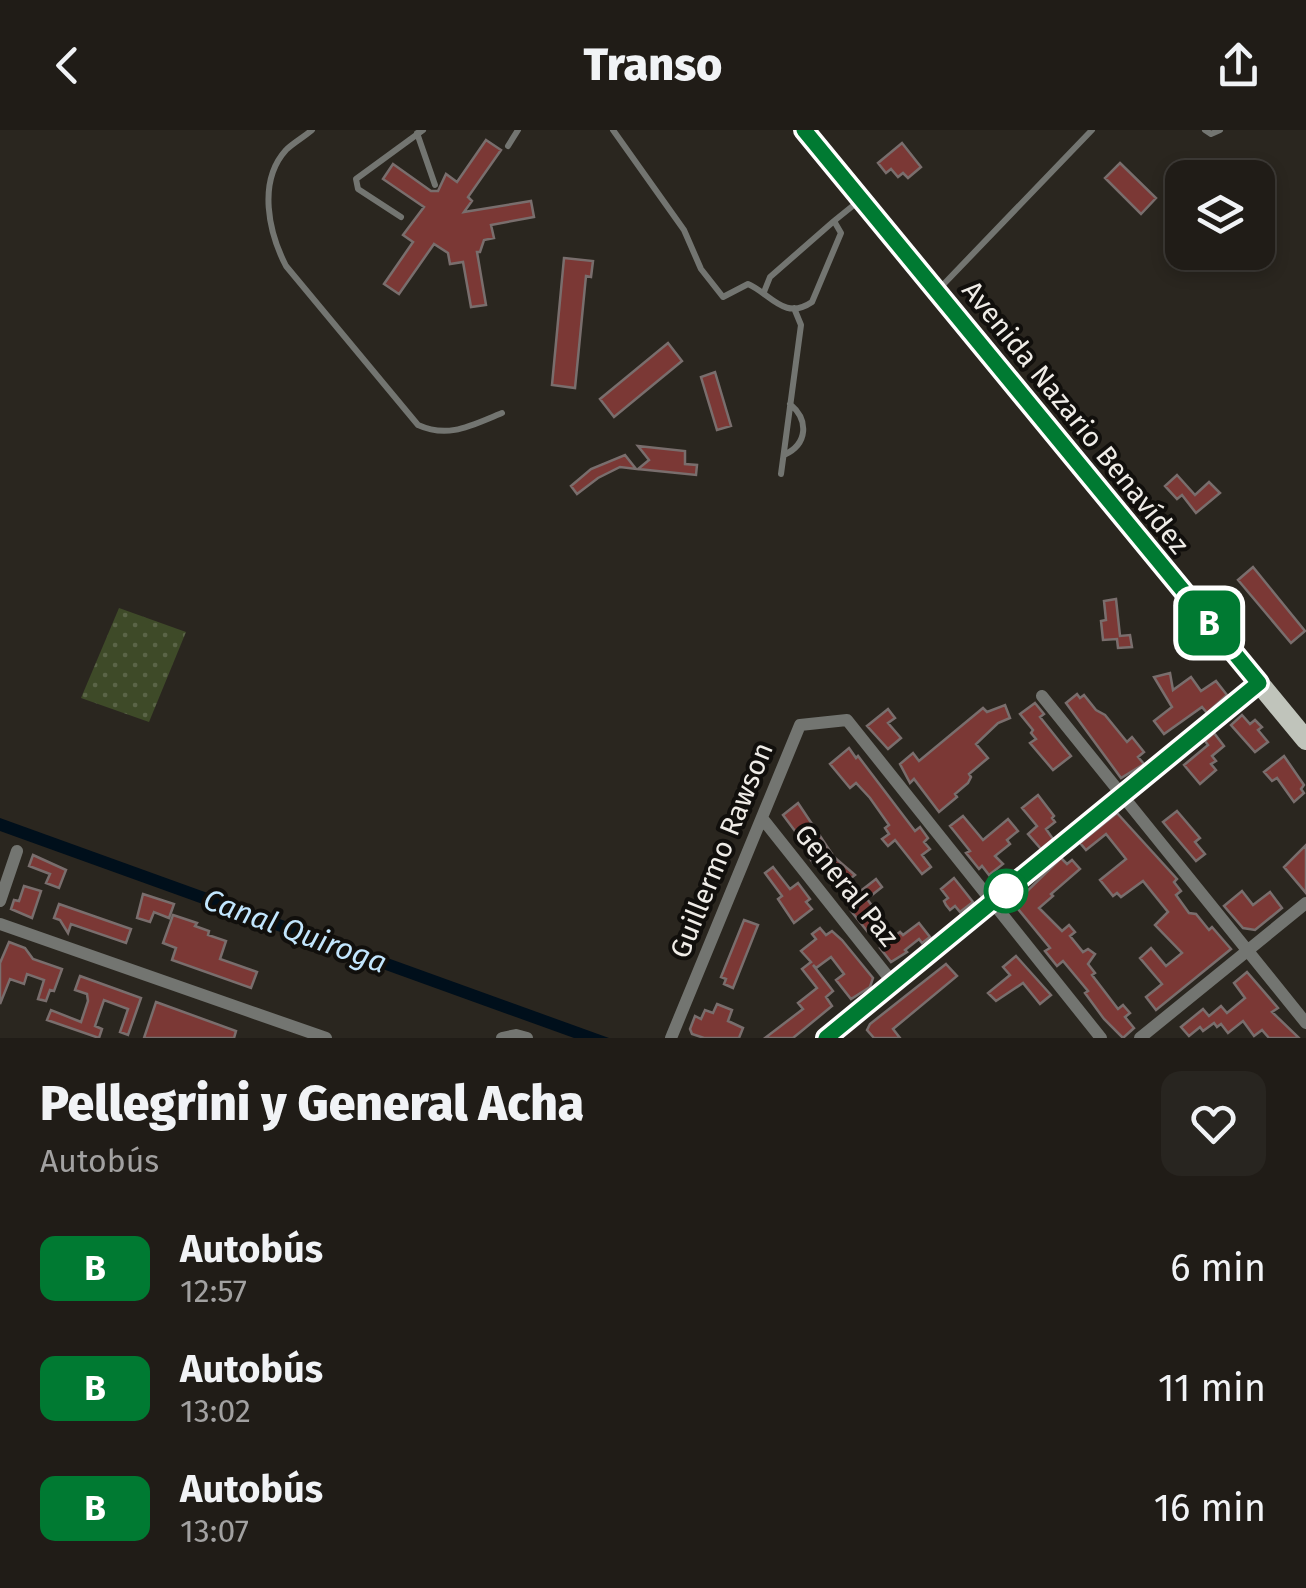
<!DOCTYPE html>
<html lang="es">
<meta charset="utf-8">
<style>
:root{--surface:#201c17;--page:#282520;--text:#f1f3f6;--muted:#a2a1a1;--line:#3d3a36}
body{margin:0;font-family:"Fira Sans",sans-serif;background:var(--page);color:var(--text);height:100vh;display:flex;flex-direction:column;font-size:38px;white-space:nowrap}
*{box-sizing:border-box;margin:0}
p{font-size:32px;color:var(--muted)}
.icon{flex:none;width:55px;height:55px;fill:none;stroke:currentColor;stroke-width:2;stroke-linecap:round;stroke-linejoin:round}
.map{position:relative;height:908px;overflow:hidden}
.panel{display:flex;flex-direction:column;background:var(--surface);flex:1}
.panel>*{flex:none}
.badge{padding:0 20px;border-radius:15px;font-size:35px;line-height:65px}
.controls{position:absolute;left:1165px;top:30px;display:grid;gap:20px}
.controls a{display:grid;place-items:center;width:110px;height:110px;border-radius:20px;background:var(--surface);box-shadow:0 5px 15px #0003,0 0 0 2px var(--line);font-size:50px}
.map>.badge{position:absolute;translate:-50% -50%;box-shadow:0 0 0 5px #fff}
.round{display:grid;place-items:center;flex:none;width:105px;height:105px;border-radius:20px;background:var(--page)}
.summary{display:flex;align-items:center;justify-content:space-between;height:170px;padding:0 40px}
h1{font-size:48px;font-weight:800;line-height:75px}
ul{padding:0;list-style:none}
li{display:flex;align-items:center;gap:30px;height:120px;padding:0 40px}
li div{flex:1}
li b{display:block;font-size:38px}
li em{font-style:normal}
li .badge{min-width:110px;font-weight:700;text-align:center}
header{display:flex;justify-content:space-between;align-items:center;height:130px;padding:0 40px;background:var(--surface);font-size:45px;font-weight:800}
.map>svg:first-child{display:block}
.grass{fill:url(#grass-dots)}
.water{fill:#000f1b}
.building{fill:#7b3835;stroke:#796e6d;stroke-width:2.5}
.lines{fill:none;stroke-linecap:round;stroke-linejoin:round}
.lane{stroke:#737571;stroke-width:6}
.street{stroke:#737571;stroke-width:12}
.primary{stroke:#c0c4bb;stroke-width:20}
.line-casing{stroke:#fff;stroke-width:22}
.line{stroke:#007a32;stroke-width:15}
.stop-dot{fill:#fff;stroke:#007a32;stroke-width:5}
.labels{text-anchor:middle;stroke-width:8;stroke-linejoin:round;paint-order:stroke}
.street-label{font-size:28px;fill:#efece7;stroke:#110f0c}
.water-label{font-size:30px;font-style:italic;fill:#c2e6fe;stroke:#110f0c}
</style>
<header><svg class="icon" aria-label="back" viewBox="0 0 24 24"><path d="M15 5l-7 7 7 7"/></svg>Transo<svg class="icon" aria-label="share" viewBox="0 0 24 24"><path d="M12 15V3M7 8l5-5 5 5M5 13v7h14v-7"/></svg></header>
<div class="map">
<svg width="1306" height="908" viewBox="0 0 1306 908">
<defs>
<pattern id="grass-dots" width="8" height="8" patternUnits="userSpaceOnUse" patternTransform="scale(2.5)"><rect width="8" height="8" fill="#3e4a28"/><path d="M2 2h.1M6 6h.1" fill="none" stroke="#5a6447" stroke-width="1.8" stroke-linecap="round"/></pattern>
</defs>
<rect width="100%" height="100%" fill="#2a261f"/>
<!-- grass -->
<path class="grass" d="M 119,478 L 186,502 L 149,592 L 81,568 Z"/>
<!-- water -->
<path class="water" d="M 0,688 L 609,908 L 574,908 L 0,701 Z"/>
<!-- building -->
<path class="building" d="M 486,10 L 501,20 L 468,67 L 472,71 L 464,82 L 531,71 L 534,87 L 491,95 L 494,108 L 484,110 L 480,122 L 477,122 L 486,175 L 471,177 L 463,132 L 450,134 L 448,123 L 434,114 L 399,164 L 384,154 L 413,112 L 403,105 L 424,77 L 383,49 L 393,34 L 431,61 L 438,61 L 446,44 L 457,52 Z
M 902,13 L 921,37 L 908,48 L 903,43 L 898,47 L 891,39 L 886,43 L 878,33 Z
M 1120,33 L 1156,68 L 1141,84 L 1105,48 Z
M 564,128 L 593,131 L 591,147 L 586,146 L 575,258 L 552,255 Z
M 668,213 L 682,231 L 614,287 L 600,269 Z
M 715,242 L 731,296 L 717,300 L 701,247 Z
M 638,316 L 685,321 L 685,334 L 697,335 L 696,345 L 638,339 L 649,330 Z
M 625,325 L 636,339 L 620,337 L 598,348 L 577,364 L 571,356 L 591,339 Z
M 1177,345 L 1195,365 L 1209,352 L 1220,363 L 1196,383 L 1182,365 L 1177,369 L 1165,356 Z
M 1253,437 L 1305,501 L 1291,513 L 1238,450 Z
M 1116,469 L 1120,506 L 1130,505 L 1132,517 L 1118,518 L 1117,509 L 1103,510 L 1101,491 L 1106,490 L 1104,471 Z
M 1170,543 L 1173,560 L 1191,547 L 1201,561 L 1216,551 L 1227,565 L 1207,583 L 1202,577 L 1164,604 L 1154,591 L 1172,577 L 1154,547 Z
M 1077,564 L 1080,568 L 1084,565 L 1096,580 L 1105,585 L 1127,612 L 1132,607 L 1144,622 L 1138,627 L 1144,634 L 1121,648 L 1066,573 Z
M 1035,573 L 1044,584 L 1040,587 L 1071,626 L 1053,640 L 1030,613 L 1036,609 L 1031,603 L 1033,600 L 1020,584 Z
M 1005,575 L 1010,588 L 998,593 L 976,614 L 988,628 L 969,644 L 971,647 L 968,653 L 955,664 L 957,667 L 939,682 L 914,649 L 910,653 L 900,634 L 913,623 L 919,631 L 983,578 L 987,582 Z
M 888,579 L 895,588 L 888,593 L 901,608 L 888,619 L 867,596 Z
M 1242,585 L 1250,594 L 1255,590 L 1262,597 L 1258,600 L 1268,612 L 1255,622 L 1231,595 Z
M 1214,603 L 1224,616 L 1212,626 L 1216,631 L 1211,634 L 1216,640 L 1200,654 L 1184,635 L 1208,615 L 1205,611 Z
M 849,618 L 856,628 L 858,626 L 915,701 L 920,697 L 928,708 L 924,712 L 930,719 L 922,725 L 931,737 L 922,744 L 895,710 L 888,716 L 882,709 L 889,704 L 885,698 L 889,695 L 870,668 L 856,653 L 850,658 L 830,634 Z
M 1284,626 L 1304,655 L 1301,659 L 1304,663 L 1294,672 L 1277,648 L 1272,651 L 1264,642 Z
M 1038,665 L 1054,686 L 1052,688 L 1055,692 L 1046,699 L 1053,709 L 1041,719 L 1028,704 L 1037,696 L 1022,678 Z
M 798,673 L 834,727 L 855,745 L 837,759 L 831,750 L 835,747 L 819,728 L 813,733 L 806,723 L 810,721 L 783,685 Z
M 1177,681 L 1200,708 L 1195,712 L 1205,724 L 1196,731 L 1163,692 Z
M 1117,683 L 1177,749 L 1174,752 L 1181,761 L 1176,765 L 1189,783 L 1196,784 L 1209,800 L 1212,797 L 1231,819 L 1156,880 L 1146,867 L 1162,854 L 1140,828 L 1151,818 L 1166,836 L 1182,823 L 1155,795 L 1168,782 L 1143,751 L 1121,767 L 1117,763 L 1113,766 L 1100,750 L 1126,729 L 1106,704 L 1086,720 L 1080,713 Z
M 963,686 L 983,710 L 1008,689 L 1018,701 L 1007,710 L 1010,714 L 995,726 L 1003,734 L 989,745 L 982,736 L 979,739 L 966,723 L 970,721 L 950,696 Z
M 1306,715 L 1306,763 L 1284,737 Z
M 33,725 L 66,740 L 59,758 L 46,753 L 50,744 L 29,736 Z
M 1061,728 L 1067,734 L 1072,730 L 1080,739 L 1051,764 L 1053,766 L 1039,778 L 1062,801 L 1069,795 L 1075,802 L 1070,806 L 1083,822 L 1088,819 L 1095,824 L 1088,834 L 1095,843 L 1092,845 L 1118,879 L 1123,875 L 1130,883 L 1125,887 L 1134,898 L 1123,908 L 1104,889 L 1085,863 L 1088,861 L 1063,831 L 1057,836 L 1045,821 L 1050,818 L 1014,774 Z
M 773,737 L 790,759 L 798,753 L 810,769 L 806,772 L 812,779 L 794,793 L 778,769 L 782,766 L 765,743 Z
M 954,748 L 973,772 L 960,782 L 955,776 L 950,780 L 946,775 L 944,771 L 948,768 L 941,759 Z
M 876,749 L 882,757 L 867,769 L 873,777 L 867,781 L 877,793 L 867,801 L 851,781 L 855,778 L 849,770 Z
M 24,756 L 41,761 L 32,788 L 11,779 L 14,770 L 19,771 Z
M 1242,761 L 1253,775 L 1270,762 L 1282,778 L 1255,800 L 1243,798 L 1224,776 Z
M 143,764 L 174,774 L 169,788 L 154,782 L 150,792 L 137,788 Z
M 59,774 L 131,799 L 126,813 L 71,794 L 68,803 L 60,790 L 54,788 Z
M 173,785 L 197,793 L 195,796 L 209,801 L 208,805 L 226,811 L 220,829 L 257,842 L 251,858 L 172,830 L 176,818 L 163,813 Z
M 744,790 L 758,795 L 733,858 L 724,854 L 726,849 L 721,847 Z
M 919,793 L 930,807 L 922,813 L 919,809 L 905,820 L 907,822 L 891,832 L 880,818 L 900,802 L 903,805 Z
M 820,798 L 826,805 L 832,801 L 842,810 L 873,848 L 870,857 L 851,869 L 836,850 L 844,844 L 831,827 L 816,838 L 813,835 L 833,861 L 826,867 L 832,876 L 793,908 L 765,908 L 803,879 L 798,873 L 817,858 L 802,839 L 811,832 L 801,821 L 816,809 L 812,804 Z
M 9,812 L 25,818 L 33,829 L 62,839 L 54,861 L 50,860 L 46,871 L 38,869 L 44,850 L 27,844 L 24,854 L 10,849 L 0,874 L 0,833 Z
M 1016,826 L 1051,865 L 1040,874 L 1023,853 L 996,871 L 988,863 L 1010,845 L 1003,837 Z
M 946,834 L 957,846 L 893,899 L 900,908 L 874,908 L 867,900 L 870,894 Z
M 1247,842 L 1278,878 L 1272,882 L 1299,908 L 1269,908 L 1262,900 L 1254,906 L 1243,891 L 1228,903 L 1221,894 L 1217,897 L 1214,893 L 1203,901 L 1200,897 L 1189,906 L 1181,897 L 1203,879 L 1209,886 L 1221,876 L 1227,883 L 1245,868 L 1234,853 Z
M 80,846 L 141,868 L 128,905 L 120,902 L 128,879 L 104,870 L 95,896 L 102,899 L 99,908 L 47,890 L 51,880 L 81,892 L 88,871 L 87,864 L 75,860 Z
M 156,872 L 236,901 L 234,908 L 144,908 Z
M 717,874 L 732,880 L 728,891 L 743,898 L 739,908 L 704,908 L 692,904 L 690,899 L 695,886 L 701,889 L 705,880 L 713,883 Z"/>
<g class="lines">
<!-- lane -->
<path class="lane" d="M 312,0 C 304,7 293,13 286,20 C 257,52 269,103 286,136 L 418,295 C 449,309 472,295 502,283
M 613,0 L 684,100 L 701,139 L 723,167 L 748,154 C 771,164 784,191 812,172 L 841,103 L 834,91 L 770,147 L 764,162
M 1205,0 L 1211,4 L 1220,0
M 417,3 L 435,55
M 508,16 L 518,0
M 401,87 L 358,59 L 356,49 L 423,0
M 834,91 L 860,70
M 940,158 L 1092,0
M 784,325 C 808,314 809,290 790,274
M 781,344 L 801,195 L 794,178"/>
<!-- street -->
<path class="street" d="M 1042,566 L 1306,893
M 762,688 L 893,853
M 0,771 L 17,721
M 0,794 L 326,908
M 502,908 L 516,905 L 527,908
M 671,908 L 800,595 L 847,590 L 1101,908
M 826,908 L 1259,553
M 1140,908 L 1306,773"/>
<!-- primary -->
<path class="primary" d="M 804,0 L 1306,610"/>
</g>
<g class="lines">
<!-- line casing -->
<g class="line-casing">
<path id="line" d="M 804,0 L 1259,553 L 826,908"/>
</g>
<!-- line -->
<use href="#line" class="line"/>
</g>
<!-- markers -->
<circle class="stop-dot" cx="1006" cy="761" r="20"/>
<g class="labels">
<!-- street labels -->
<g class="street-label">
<text transform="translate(1076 287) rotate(51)" y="10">Avenida Nazario Benavídez</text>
<text transform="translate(721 720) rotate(-68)" y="10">Guillermo Rawson</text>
<text transform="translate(847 755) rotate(51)" y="10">General Paz</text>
</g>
<!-- water labels -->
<g class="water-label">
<text transform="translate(295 801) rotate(20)" y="10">Canal Quiroga</text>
</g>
</g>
</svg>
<div class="controls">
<a><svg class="icon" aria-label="layers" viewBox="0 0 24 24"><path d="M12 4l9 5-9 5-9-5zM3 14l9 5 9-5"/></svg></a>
</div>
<b class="badge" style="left:1209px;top:493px;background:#007a32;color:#fff">B</b>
</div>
<section class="panel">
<div class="summary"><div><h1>Pellegrini y General Acha</h1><p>Autobús</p></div><a class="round"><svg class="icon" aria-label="heart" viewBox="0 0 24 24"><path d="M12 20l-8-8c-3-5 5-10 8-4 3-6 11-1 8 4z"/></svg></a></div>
<ul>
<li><span class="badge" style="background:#007a32;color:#fff">B</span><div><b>Autobús</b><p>12:57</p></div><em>6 min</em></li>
<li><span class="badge" style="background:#007a32;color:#fff">B</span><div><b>Autobús</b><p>13:02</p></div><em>11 min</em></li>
<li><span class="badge" style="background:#007a32;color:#fff">B</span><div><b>Autobús</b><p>13:07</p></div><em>16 min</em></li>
</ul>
</section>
